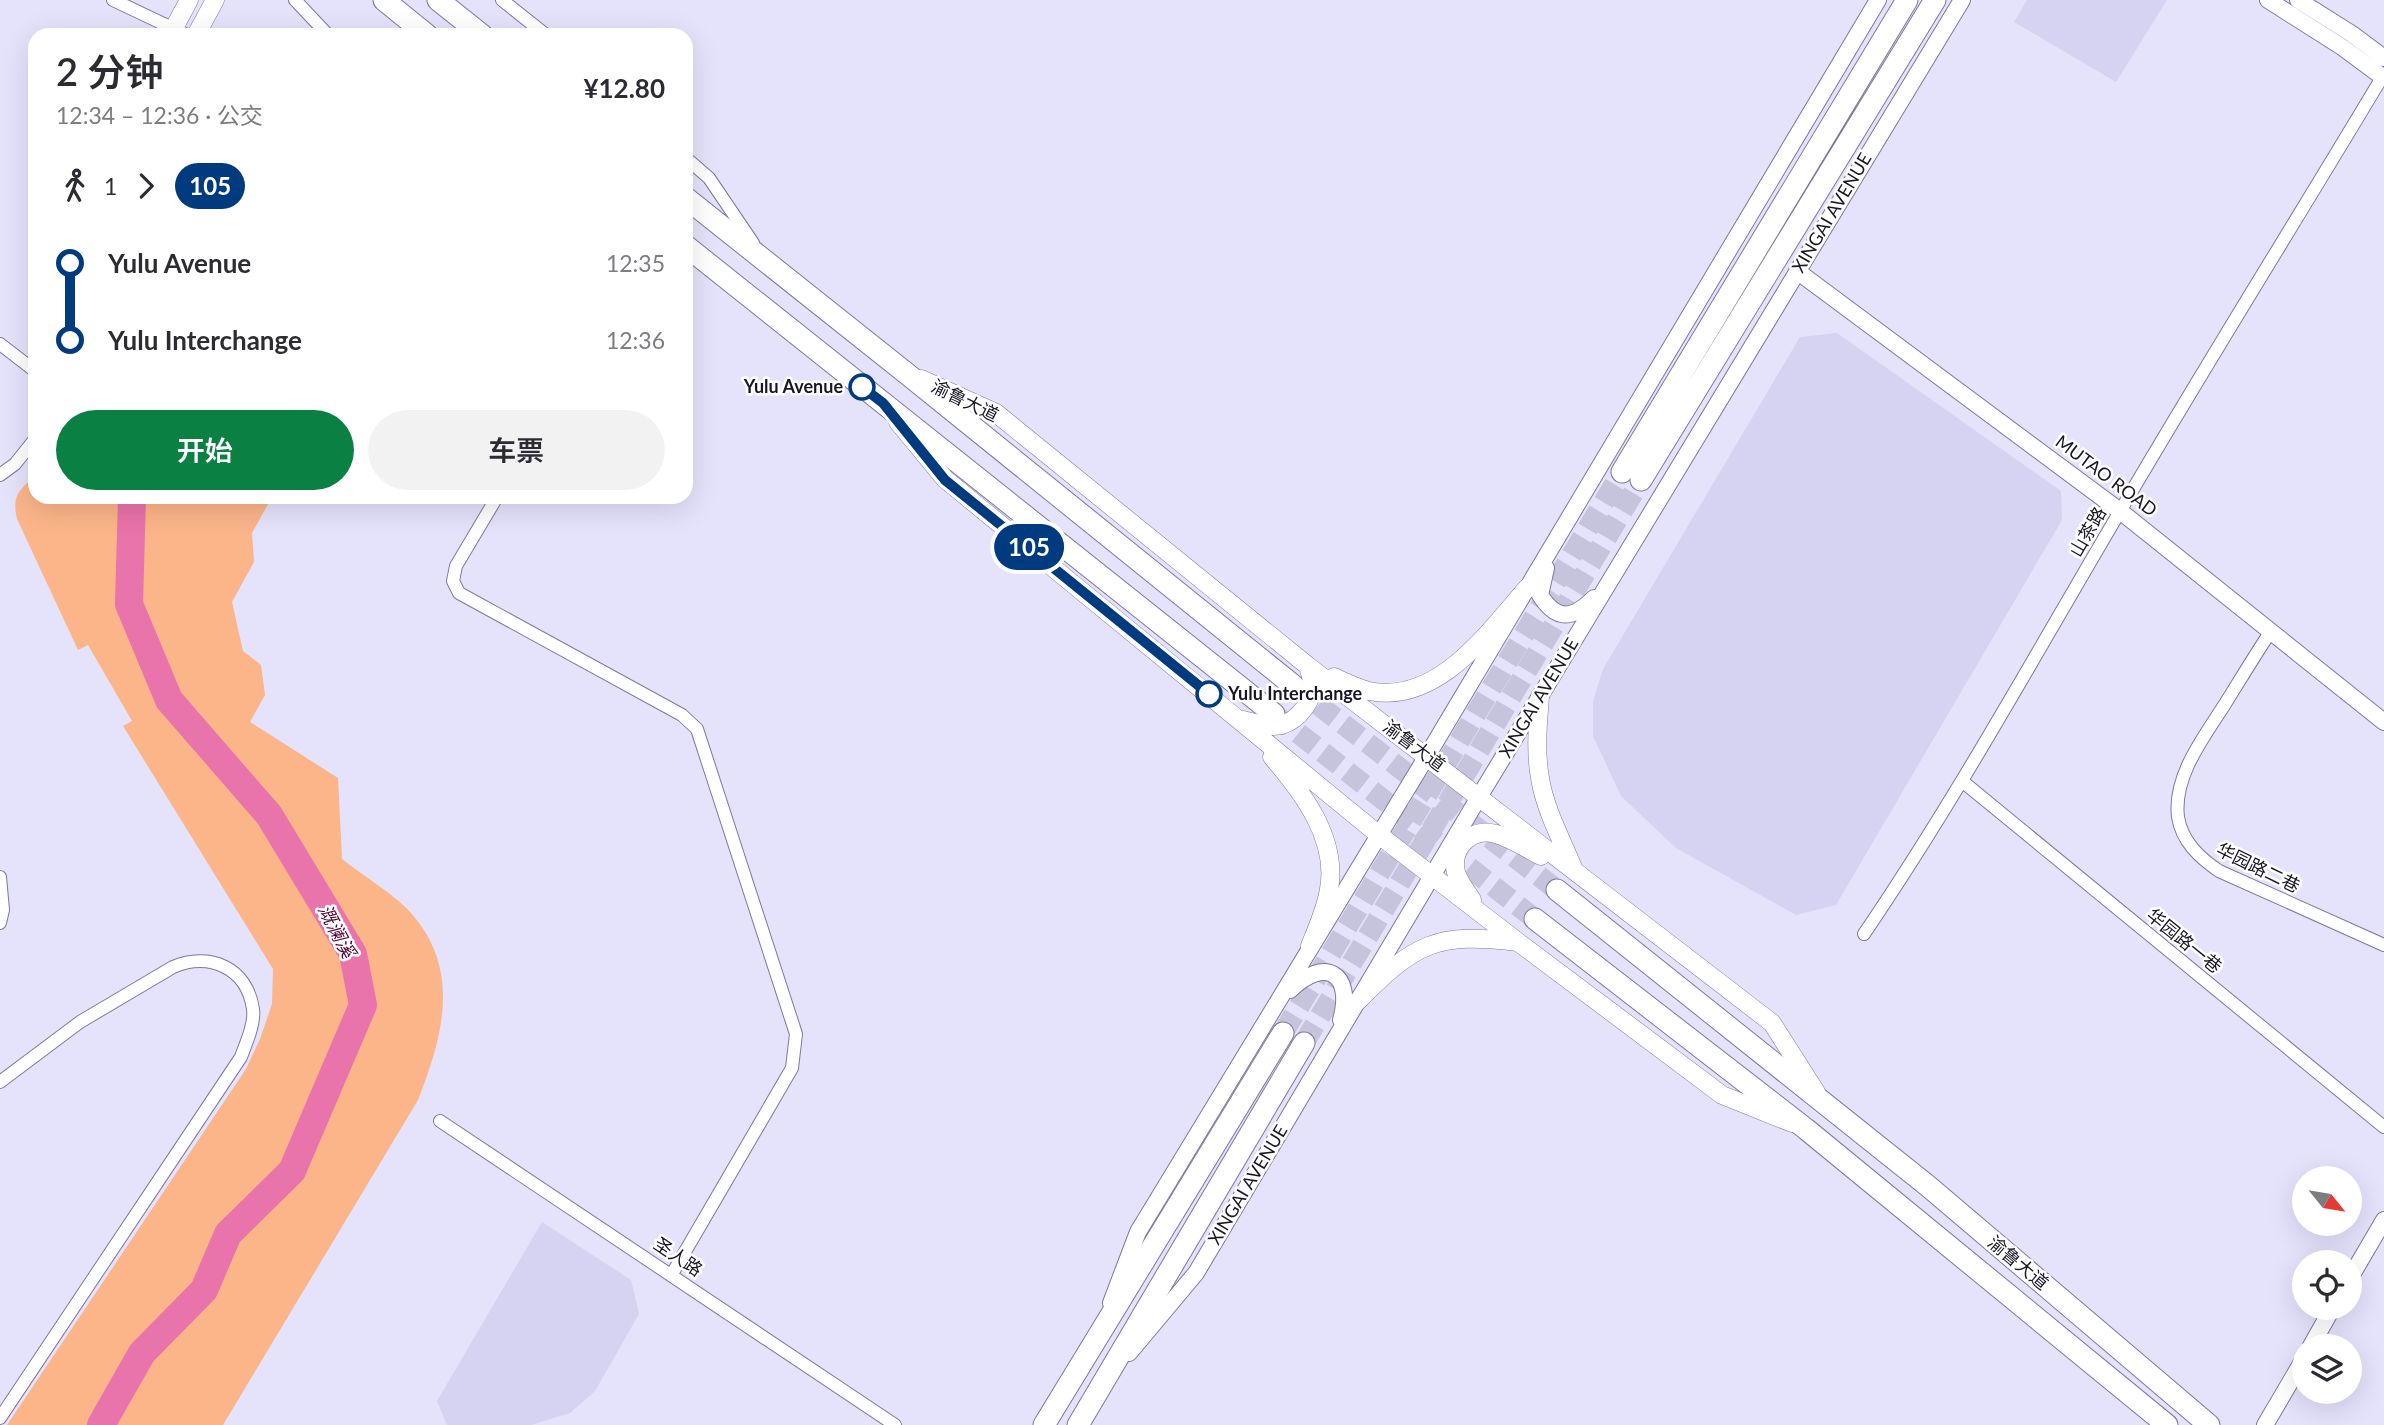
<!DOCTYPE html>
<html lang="zh">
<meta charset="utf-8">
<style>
:root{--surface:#fff;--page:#f2f2f3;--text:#2b2b33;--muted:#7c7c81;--accent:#0b8043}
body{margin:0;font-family:Lato,"Noto Sans SC",sans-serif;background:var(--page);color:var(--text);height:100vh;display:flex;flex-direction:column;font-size:26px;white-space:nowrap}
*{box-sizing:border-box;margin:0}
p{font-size:23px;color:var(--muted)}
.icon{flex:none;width:38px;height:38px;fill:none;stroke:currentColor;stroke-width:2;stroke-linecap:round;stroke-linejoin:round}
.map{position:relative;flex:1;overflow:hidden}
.details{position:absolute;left:28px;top:28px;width:665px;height:476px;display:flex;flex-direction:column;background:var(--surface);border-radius:21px;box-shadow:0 7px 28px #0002}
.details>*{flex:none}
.badge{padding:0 14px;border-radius:23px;font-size:24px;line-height:46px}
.needle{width:46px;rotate:120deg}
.tools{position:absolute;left:2292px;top:1166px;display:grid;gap:14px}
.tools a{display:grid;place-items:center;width:70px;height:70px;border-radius:50%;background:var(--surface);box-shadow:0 7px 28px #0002;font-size:35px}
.map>.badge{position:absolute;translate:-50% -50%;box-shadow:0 0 0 4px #fff}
.legs{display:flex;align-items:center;gap:10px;height:77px;padding:0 28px;font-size:23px}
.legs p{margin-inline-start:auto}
.head{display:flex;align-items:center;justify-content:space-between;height:119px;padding:0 28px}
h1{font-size:38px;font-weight:600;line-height:52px}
.primary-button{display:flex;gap:14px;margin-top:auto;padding:14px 28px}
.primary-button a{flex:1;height:80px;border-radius:42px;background:var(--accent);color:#fff;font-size:28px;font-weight:600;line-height:80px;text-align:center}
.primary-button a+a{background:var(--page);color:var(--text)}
ul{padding:0 28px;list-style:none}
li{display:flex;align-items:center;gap:24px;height:77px;font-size:26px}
li i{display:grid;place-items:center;width:10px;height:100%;margin:0 9px;background:currentColor}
li i::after{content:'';width:18px;height:18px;margin:-9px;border:5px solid;border-radius:50%;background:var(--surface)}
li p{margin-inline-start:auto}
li:first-child i{background:linear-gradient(#0000 50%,currentColor 0)}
li:last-child i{background:linear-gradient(currentColor 50%,#0000 0)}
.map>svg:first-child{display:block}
.built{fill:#d6d2f1}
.green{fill:#fcb589}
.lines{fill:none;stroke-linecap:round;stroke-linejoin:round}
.river{stroke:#e973ab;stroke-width:28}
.primary-tunnel{stroke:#c6c3dc;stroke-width:21;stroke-dasharray:21 10;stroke-linecap:butt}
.trunk-tunnel{stroke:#c6c3dc;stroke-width:21;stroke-dasharray:21 10;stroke-linecap:butt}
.minor-casing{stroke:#7e78a0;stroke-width:14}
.tertiary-casing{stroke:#7e78a0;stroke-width:18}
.secondary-casing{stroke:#7e78a0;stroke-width:19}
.primary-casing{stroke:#7e78a0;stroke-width:23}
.trunk-casing{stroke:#7e78a0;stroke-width:23}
.minor{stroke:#fff;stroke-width:12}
.tertiary{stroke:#fff;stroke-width:16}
.secondary{stroke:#fff;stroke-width:18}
.primary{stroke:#fff;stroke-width:21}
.trunk{stroke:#fff;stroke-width:21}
.line-1-casing{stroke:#fff;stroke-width:16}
.line-1{stroke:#003b80;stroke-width:10}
.stop-1-dot{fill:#fff;stroke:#003b80;stroke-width:3.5}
.labels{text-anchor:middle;stroke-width:5;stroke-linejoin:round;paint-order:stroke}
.street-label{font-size:18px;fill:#191625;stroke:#fff}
.stop-label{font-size:18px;font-weight:bold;fill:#191625;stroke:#fff;text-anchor:end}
.water-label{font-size:19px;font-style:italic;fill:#520732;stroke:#fff}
</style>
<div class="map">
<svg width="2384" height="1425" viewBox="0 0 2384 1425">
<rect width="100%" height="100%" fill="#e5e2fc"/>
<!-- built -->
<path class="built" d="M 2027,0 L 2167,0 L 2116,82 L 2014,22 Z
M 1837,333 L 2061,491 L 2062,520 L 1836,905 L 1796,915 L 1676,848 L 1621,796 L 1593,736 L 1593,701 L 1603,669 L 1800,337 Z
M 542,1222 L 631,1280 L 639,1314 L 595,1391 L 570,1413 L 531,1425 L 447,1425 L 437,1401 Z"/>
<!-- green -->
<path class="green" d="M 35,476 L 35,497 L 272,497 L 252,533 L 254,562 L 232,602 L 243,651 L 261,665 L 265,695 L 250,722 L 338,778 L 342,859 C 362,875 394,894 410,912 C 462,969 443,1036 418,1100 L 223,1425 L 7,1425 L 246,1069 L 260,1039 L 272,1004 L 273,969 L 123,726 L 132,721 L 88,645 L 78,650 L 17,519 C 12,496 18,491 35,476 Z"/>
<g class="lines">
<!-- river -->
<path class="river" d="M 101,1425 L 142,1353 L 204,1290 L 228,1234 L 292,1171 L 363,1005 L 353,954 L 269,815 L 169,700 L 129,604 L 132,497"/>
<!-- primary-tunnel -->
<path class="primary-tunnel" d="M 1283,1033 L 1622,472
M 1304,1043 L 1641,480"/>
<!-- trunk-tunnel -->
<path class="trunk-tunnel" d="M 1294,686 L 1557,890
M 1274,714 L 1535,919"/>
<!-- minor casing -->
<g class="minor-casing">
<path id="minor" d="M 113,0 L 187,35
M 295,0 L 328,35
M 502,0 L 546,35
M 686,158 L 709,178 L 753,243
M 0,344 L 35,371
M 0,475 L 15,464 L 35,439
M 497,497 L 456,566 L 453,581 L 459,593 L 682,715 L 697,729 L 796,1034 L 792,1068 L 672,1274
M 2271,631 C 2255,655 2240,680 2225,704 C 2204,737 2173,776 2178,817 C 2182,842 2200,858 2219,871 L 2384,945
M 1962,781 L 2384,1127
M 0,877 L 3,910 L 0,923
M 1864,934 C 1956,799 2035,655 2119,513 C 2205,366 2296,221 2384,74
M 0,1082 L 80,1022 L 173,967 C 209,952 247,967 253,1009 C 255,1024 246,1043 241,1057 L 0,1418
M 440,1121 L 895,1425"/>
</g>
<!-- tertiary casing -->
<g class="tertiary-casing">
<path id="tertiary" d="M 2268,0 L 2342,47 L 2384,78
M 2298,0 L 2352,34 L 2384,58
M 1797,271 L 2120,511 L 2384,722
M 1546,568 L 1540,595 C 1557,622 1573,619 1594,598
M 1290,990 C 1325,956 1354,973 1341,1020
M 2350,1278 L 2384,1220
M 1111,1303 L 1138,1232 L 1427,756 L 1878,0
M 2311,1346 L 2333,1307
M 1129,1353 L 1196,1273 L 1479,797 L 1962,0
M 2265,1425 L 2305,1357"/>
</g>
<!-- secondary casing -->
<g class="secondary-casing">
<path id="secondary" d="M 174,28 L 189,0
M 196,35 L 215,0
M 921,379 L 996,413 L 1308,666 L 1772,1023 L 1816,1092
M 898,422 L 945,479 L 1379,835 L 1518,942 L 1722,1095 L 1792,1123
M 1334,677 C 1345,682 1357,688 1369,691 C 1438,705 1488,632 1527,588
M 1540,696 C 1538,723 1535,750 1540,778 C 1545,810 1562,840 1574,870
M 1243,720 C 1255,723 1269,728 1282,725 C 1298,720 1315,700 1312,682 C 1312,677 1309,671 1308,666
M 1272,757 C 1303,793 1338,839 1329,889 C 1326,909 1317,928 1310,946
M 1472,900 C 1466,890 1455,878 1455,866 C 1454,843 1475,828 1496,834 C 1511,838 1527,849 1541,856
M 1358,1001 C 1415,943 1436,932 1518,942"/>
</g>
<!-- primary casing -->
<g class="primary-casing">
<path id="primary" d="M 1622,472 L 1907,0
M 1641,480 L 1935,0
M 1044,1425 L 1283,1033
M 1078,1425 L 1304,1043"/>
</g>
<!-- trunk casing -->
<g class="trunk-casing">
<path id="trunk" d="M 384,0 L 427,35
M 438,0 L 482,35
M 686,198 L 906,373 L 1294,686
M 686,246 L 1274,714
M 1557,890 L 1928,1186 L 2209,1425
M 1535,919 L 1806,1129 L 2167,1425"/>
</g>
<!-- minor -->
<use href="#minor" class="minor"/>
<!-- tertiary -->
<use href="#tertiary" class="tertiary"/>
<!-- secondary -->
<use href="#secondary" class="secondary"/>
<!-- primary -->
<use href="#primary" class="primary"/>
<!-- trunk -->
<use href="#trunk" class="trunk"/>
</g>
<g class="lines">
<!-- line-1 casing -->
<g class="line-1-casing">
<path id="line-1" d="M 862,387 L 883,403 L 945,480 L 1209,694"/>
</g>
<!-- line-1 -->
<use href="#line-1" class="line-1"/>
</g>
<!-- markers -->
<g class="stop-1-dot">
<circle cx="862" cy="387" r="12"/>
<circle cx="1209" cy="694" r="12"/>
</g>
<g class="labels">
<!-- street labels -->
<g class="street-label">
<text transform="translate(1832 213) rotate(-59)" y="6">XINGAI AVENUE</text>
<text transform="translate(965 401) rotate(26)" y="6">渝鲁大道</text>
<text transform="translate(2106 476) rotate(37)" y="6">MUTAO ROAD</text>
<text transform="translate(2088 532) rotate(-60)" y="6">山茶路</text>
<text transform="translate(1539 698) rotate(-59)" y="6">XINGAI AVENUE</text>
<text transform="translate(1414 746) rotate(37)" y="6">渝鲁大道</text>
<text transform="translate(2258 868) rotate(26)" y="6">华园路二巷</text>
<text transform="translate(2184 941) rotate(39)" y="6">华园路一巷</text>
<text transform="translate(1248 1185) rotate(-59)" y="6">XINGAI AVENUE</text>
<text transform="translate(678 1257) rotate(34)" y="6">圣人路</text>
<text transform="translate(2018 1263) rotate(40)" y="6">渝鲁大道</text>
</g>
<!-- stop labels -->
<g class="stop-label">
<text x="843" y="393">Yulu Avenue</text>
<text x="1228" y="700" text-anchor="start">Yulu Interchange</text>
</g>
<!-- water labels -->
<g class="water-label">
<text transform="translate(337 931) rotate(62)" y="7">溉澜溪</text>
</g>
</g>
</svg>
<div class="tools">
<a><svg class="needle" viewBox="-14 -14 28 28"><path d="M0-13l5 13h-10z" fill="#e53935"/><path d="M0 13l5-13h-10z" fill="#7c7c81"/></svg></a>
<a><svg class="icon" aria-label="locate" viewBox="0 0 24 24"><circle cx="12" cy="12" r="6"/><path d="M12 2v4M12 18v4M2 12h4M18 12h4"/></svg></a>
<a><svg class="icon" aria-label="layers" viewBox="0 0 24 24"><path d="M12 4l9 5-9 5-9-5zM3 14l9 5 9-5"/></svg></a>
</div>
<b class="badge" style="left:1029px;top:547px;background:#003b80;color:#fff">105</b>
<section class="details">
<div class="head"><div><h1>2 分钟</h1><p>12:34 – 12:36 · 公交</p></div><b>¥12.80</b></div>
<div class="legs"><svg class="icon" aria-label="walk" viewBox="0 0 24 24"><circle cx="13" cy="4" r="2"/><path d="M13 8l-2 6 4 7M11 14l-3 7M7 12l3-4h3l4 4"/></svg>1<svg class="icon" aria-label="forward" viewBox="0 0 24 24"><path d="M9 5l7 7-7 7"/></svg><b class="badge" style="background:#003b80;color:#fff">105</b></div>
<ul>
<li><i style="color:#003b80"></i><b>Yulu Avenue</b><p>12:35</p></li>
<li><i style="color:#003b80"></i><b>Yulu Interchange</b><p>12:36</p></li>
</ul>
<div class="primary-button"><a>开始</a><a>车票</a></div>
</section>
</div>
